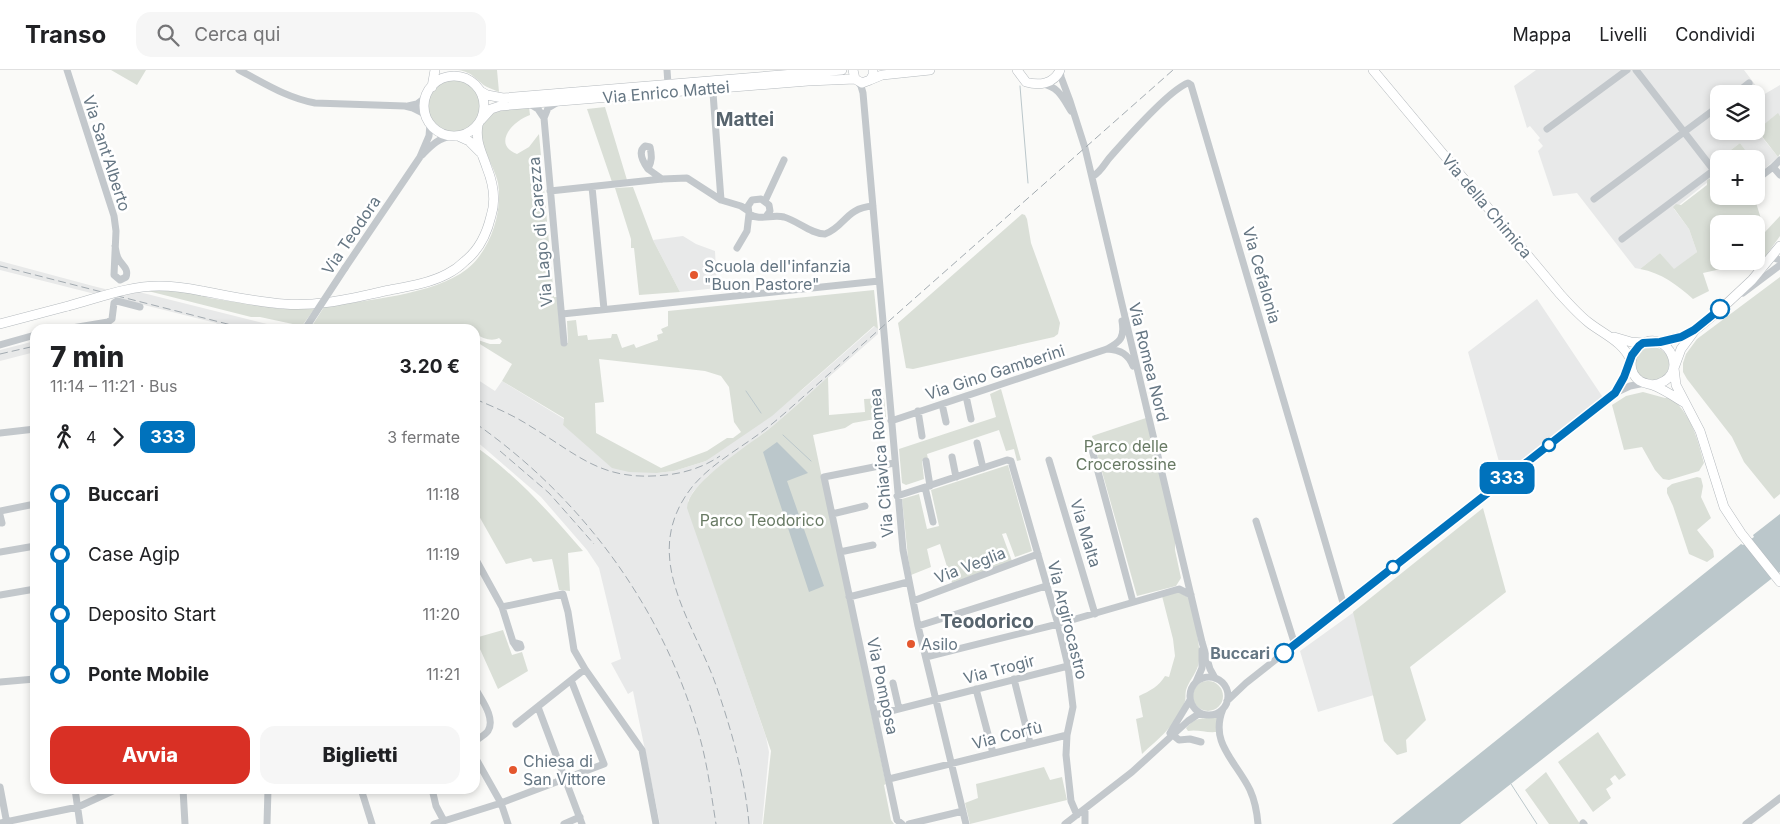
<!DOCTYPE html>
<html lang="it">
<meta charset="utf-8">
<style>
:root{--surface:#fff;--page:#f6f6f6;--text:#202124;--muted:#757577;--line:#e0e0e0;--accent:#d93025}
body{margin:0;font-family:Inter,sans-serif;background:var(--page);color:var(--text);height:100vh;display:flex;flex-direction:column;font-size:19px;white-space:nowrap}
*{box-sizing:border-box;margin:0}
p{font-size:16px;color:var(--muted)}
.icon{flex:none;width:28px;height:28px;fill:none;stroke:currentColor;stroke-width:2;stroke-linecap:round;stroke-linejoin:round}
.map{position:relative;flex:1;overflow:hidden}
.panel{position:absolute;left:30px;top:254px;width:450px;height:470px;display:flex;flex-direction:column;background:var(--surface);border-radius:15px;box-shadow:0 2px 8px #0003}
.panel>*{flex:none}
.badge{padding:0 10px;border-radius:8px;font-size:18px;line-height:32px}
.fabs{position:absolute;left:1710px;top:15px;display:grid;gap:10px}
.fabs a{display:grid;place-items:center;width:55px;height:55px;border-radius:10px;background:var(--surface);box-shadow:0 2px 8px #0003;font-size:25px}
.map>.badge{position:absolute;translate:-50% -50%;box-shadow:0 0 0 2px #fff}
.legs{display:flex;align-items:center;gap:8px;height:55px;padding:0 20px;font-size:16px}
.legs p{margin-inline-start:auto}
.summary{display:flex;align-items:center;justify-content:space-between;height:85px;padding:0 20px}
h1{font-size:28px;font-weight:800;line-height:38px}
.action{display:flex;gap:10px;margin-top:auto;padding:10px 20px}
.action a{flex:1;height:58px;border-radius:15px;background:var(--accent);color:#fff;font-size:20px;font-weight:800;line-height:58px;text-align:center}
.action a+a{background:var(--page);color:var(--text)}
ul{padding:0 20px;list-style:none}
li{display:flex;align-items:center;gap:18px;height:60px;font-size:19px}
li i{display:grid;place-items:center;width:8px;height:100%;margin:0 6px;background:currentColor}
li i::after{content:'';width:12px;height:12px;margin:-6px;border:4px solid;border-radius:50%;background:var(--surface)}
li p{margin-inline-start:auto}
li:first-child i{background:linear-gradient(#0000 50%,currentColor 0)}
li:last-child i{background:linear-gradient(currentColor 50%,#0000 0)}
header{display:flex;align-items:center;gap:30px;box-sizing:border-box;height:70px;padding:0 25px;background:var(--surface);border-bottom:1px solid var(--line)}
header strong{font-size:24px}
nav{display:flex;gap:28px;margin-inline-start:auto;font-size:18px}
.search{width:350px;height:45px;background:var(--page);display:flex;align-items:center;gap:12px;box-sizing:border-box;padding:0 18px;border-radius:15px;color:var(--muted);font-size:19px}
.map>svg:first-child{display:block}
.built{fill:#e8e9e9;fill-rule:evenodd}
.green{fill:#dadfd7;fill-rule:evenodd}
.water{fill:#bbc7cb}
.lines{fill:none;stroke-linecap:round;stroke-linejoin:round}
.stream{stroke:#bbc7cb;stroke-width:1}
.major-casing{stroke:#b5babe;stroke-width:10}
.minor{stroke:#c3c8cc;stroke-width:7}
.major{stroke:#fff;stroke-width:9}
.rail{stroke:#a2aab0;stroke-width:1;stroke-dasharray:8 4;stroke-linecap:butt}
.major-bridge-casing{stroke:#b5babe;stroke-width:10;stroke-linecap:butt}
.minor-bridge{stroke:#c3c8cc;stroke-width:7}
.major-bridge{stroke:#fff;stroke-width:9}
.line-1-casing{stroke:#fff;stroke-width:11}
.line-1{stroke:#0072bc;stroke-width:8}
.poi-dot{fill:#e4572e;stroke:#fff;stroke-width:2}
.stop-1-dot{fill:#fff;stroke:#0072bc;stroke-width:2.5}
.labels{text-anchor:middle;stroke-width:5;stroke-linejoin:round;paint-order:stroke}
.street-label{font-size:16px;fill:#657683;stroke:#fff}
.poi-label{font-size:16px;fill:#657683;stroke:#fff;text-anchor:start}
.park-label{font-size:16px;fill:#687a64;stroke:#fff}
.stop-label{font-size:16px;font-weight:bold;fill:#657683;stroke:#fff;text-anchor:end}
.quarter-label{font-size:19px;font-weight:bold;fill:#57646e;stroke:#fff}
</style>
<header>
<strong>Transo</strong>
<div class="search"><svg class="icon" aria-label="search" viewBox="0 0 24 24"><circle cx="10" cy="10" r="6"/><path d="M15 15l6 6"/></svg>Cerca qui</div>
<nav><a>Mappa</a><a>Livelli</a><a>Condividi</a></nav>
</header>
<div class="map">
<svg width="1780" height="754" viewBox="0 0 1780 754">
<rect width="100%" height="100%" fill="#fafaf8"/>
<!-- built -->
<path class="built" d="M 1536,0 L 1744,0 L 1763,25 L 1780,15 L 1780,46 L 1778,44 L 1757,61 L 1778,87 L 1761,102 L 1756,95 L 1756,89 L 1752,89 L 1740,73 L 1719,89 L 1713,94 L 1719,103 L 1674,139 L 1689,159 L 1697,182 L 1674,200 L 1660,183 L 1640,199 L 1635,198 L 1577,123 L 1553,126 L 1538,81 L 1543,76 L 1538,70 L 1540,68 L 1530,56 L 1527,58 L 1514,16 ZM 1719,24 L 1756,24 L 1756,61 L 1719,61 Z
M 683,166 L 696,174 L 715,181 L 717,218 L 680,222 L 653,170 Z
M 0,191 L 93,216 L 109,220 L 95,224 L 0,200 Z
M 139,222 L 271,255 L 282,259 L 131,259 L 218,255 L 216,253 L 116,228 Z
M 1537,229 L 1604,329 L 1503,406 L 1468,282 Z
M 875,256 L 878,259 L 878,264 L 774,355 L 708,406 L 693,422 L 688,431 L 688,438 L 766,667 L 769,682 L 762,754 L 660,754 L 633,621 L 628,624 L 611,593 L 621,589 L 599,498 L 587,480 L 541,427 L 475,370 L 475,308 L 495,321 L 502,311 L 564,349 L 563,355 L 657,403 L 674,401 L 706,391 L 802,320 Z
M 35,271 L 35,282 L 0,291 L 0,280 Z
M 1354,542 L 1374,625 L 1318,642 L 1300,581 Z"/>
<!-- green -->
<path class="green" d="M 111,0 L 146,0 L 137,15 Z
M 458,0 L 497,0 L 499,22 C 495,20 491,19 487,17 C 475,10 475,3 458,0 Z
M428 36a26 26 0 1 1 52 0a26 26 0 1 1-52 0Z
M 529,37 L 530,45 C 514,50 491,74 517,84 L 529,77 L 539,64 L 554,227 L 557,227 L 561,273 L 568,273 L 567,251 L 576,250 L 578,266 L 587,265 L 588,270 L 611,268 L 612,264 L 617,264 L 622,278 L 634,274 L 636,278 L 658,270 L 657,265 L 663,263 L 661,259 L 668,256 L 668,241 L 874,220 L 878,259 L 874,256 L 772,346 L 706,391 L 674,401 L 657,403 L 629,402 L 612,398 L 563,355 L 564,348 L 502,311 L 512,294 L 475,271 L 475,269 L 490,274 L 500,274 L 502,271 L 499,268 C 491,272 483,268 475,264 L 475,259 L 465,259 L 458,255 L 450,259 L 310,259 L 324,237 C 365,230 434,225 467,199 C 490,181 503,142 498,113 C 495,96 474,69 483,52 C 492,38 514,38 529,37 ZM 599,289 L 705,301 L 721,306 L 729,317 L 734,352 L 741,362 L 733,368 L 727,368 L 707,381 L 661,398 L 596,363 L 595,333 L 604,332 Z
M 605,37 L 627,110 L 612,112 L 587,39 Z
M 1778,43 L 1780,46 L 1780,84 L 1778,87 L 1757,60 Z
M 1740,73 L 1752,89 L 1719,89 Z
M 1709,109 L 1714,109 L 1719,114 L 1719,126 L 1728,126 L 1733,132 L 1736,132 L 1744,126 L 1754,126 L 1765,162 L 1780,146 L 1780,166 L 1765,187 L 1760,186 L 1756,174 L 1756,154 L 1719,154 L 1719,191 L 1729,191 L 1730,197 L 1703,203 L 1709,221 L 1693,229 C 1677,215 1662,203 1640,199 L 1660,183 L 1674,199 L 1697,182 L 1689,159 L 1673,137 L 1676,134 L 1681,135 L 1707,115 L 1707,110 Z
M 633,117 L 653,170 L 680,222 L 639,225 L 634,178 L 631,178 L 631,169 L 615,118 Z
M 1022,144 L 1025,145 L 1027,149 L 1031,173 L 1060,253 L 1058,264 L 1054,267 L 913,299 L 906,298 L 898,253 Z
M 1780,207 L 1780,424 L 1774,429 L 1744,392 L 1732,367 L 1687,309 L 1683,302 L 1683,293 L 1686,284 L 1697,269 Z
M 163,218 L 201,225 L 209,228 L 282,239 L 315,238 L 302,256 L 260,247 L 251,247 L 148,221 L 150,219 Z
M1635 294a17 17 0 1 1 34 0a17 17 0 1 1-34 0Z
M 828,307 L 829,345 L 865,342 L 864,329 L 884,328 L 886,347 L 853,353 L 845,358 L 813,365 L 886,714 L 884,715 L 891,750 L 894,754 L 763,754 L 771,681 L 687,438 C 688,411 755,372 775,354 C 793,339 810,323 828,307 Z
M 1001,319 L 1021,390 L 1017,391 L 1014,379 L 1006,381 L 999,360 L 927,384 L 928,389 L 922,391 L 924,409 L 906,415 L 902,413 L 899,379 L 996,347 L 990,324 Z
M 1643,322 L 1665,328 L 1671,327 C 1692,347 1697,367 1704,393 L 1699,401 L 1669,410 L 1663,409 L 1655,400 L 1642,377 L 1624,380 L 1612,335 L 1626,326 Z
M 1146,348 L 1175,468 L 1175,480 L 1181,508 L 1176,516 L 1137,526 L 1092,366 Z
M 475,376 C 516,405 550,443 583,481 L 568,483 L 570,521 L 559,520 L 552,489 L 533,492 L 531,488 L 506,494 L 479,446 L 478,428 L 475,427 Z
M 1008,395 L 1032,481 L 1015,487 L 1006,463 L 1002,464 L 1012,491 L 952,513 L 940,474 L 927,479 L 931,497 L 911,505 L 908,487 L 902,429 L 919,424 L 927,459 L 939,456 L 931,420 Z
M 1697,407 L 1701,408 L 1703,416 L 1701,427 L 1711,448 L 1697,460 L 1713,480 L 1714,487 L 1707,492 L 1689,484 L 1673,436 L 1667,423 L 1667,418 L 1672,414 Z
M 1483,438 L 1506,522 L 1410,597 L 1426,650 L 1406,670 L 1407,682 L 1397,685 L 1384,671 L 1353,542 Z
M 1179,522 L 1189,528 C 1193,547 1203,578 1198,596 C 1195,605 1189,611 1186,620 C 1185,624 1186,628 1185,631 C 1178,654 1158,669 1142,684 L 1136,649 L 1143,647 L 1139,626 C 1150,621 1159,616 1165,606 L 1169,607 L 1175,586 L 1173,569 L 1162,526 Z
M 503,560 L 512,585 L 522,582 L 528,601 L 498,619 L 475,568 Z
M1193 626a15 15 0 1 1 30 0a15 15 0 1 1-30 0Z
M 1218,646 L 1216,662 C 1206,663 1197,659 1188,661 L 1186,658 C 1197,645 1204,650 1218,646 Z
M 1598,662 L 1626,705 L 1619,710 L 1615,705 L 1610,709 L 1613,714 L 1606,719 L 1611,728 L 1593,742 L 1558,692 Z
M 1044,697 L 1050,710 L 1062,707 L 1067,730 L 970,754 L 965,733 L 978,728 L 976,714 Z
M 1546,702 L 1580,754 L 1549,754 L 1525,720 Z"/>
<!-- water -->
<path class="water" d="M 777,372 L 808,403 L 787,411 L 824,516 L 809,522 L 763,382 Z
M 1780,444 L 1780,502 L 1460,754 L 1392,754 L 1741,474 L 1743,475 L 1754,467 L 1753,465 Z"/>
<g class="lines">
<!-- stream -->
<path class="stream" d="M 1020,16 L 1028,113
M 746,321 L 761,343
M 783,365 L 811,391
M 1511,714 L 1537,754"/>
<!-- major casing -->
<g class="major-casing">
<path id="major" d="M 853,0 L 855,9 L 862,13 L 870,10 L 873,5 L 873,0
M 1017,0 L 1026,12 C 1039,16 1054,14 1060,0
M 1373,0 L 1560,224 C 1569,234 1578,244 1588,252 C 1603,264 1624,272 1631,291
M424 36a30 30 0 1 1 60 0a30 30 0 1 1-60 0Z
M 870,10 L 882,5 L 930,0
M 432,17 L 435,0
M 480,21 L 487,25 L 503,28 L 842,0
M 481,50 L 491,39 L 500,36 L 808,11 L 855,9
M 458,66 L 469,71 L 480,82
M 202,221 C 229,226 256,232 284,234 C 318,237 352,228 385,221 C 405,217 428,214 447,204 C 453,201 460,196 465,191 C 479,180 487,163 491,146 C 496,131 493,113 487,98 C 482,83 475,71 478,55
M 0,254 L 68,236
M 1695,260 L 1681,279 L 1674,298 L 1676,315 L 1700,361 L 1724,437 L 1741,463 L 1780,512
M 1614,267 L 1631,272 L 1643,273
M 1660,272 L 1684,266 L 1695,260 L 1721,239 L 1752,210 L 1780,176
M 1652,315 C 1694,309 1667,256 1641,275 C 1629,283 1627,302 1640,311 C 1645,314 1650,314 1655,316 C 1666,321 1675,327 1685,333"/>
</g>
<!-- minor -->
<path class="minor" d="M 67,0 L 114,146 L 116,161 L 114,205 L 120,210 L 126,207 C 129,198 122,196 118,188 C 116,184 116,180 115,176
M 239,0 C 264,13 287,28 315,33 L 405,36 L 413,38 L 425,44
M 667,0 L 668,14
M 1060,0 L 1061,7 L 1070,31 L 1085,78 L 1202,572 L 1210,599 L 1215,608
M 1636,0 L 1719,107
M 858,12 L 861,16 L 863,23 L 903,480 L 918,556 L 966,754
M 1042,14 C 1058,16 1063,28 1071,41
M 707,19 L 713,23 L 721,130
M 1735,24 L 1749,13
M 558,32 L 548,38 L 544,48 L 564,273
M 530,34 L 538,39 L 544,48
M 408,36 L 417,34 L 426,27
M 1547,59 L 1627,0
M 422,85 C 431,76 438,68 452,66
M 1773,97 L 1780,90
M 648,99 C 643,92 637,82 645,76 L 650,77 C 652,86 652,91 648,99 L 662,109
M 1092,107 C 1103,100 1104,93 1112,85 C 1127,68 1169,20 1188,13 L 1191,15 L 1344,536
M 1756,110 L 1773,97 L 1780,105
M 592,117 L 604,239
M 550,121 L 662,109 L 687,108 L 721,130 L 741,136 L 747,140
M 1732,126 L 1734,128 L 1736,126
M 1594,129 L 1719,36
M 765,131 L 784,90
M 767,145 L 770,141 L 769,135 L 761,129 L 752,130 L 748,136 L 749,144 C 760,151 772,144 784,147 C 798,151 811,164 825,164 C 845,157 845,138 873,136
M 1622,169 L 1714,100
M 737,178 L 747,161 L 749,144
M 1771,187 L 1780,190
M 345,198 L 420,87 L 429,66 L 430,54
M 1743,223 L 1780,195
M 562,244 L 879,211
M 66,259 L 108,252 L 112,249 L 114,233 L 117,231 L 140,237
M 0,275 L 35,265
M 1107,279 C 1121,280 1128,284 1133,296
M 1616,322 L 1624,307 L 1631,291
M 966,326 L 971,349
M 942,334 L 946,352
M 918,341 L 922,366
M 891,351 L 1107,279 C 1120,272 1125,268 1122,251
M 0,363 L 35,359
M 1090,372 L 1133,532
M 977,373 L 983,398
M 952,387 L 956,407
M 1049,390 L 1095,544
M 926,391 L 930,416
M 894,393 L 824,407 L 897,750 L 902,754
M 897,426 L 925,417
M 0,441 L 35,434
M 832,444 L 865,436
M 0,445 L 2,453
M 1256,451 L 1295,575
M 933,452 L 925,417 L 1007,390 L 1011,391 L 1058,554 L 1068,596 L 1073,637 L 1067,665 L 1066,685 L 1071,731 L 1077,745
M 0,482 L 35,476
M 840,482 L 873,475
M 475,488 L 502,537 L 513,572 L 517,578 L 521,577 L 520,574 L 513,572
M 0,525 L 35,519
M 849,527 L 908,512
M 913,531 L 1038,484
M 502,537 L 563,524 L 568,542 L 574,580 L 585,599 L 642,680 L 656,754
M 918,556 L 1046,516
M 926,587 L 1058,554 L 1179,519 L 1191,525
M1190 626a19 19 0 1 1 38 0a19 19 0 1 1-38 0Z
M 1014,609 L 1030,673
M 0,612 L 35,609
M 1196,612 L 1202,598 L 1202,580
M 893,613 L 899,639
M 475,618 C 481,629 496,648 488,661 C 485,665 479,668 475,671
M 976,619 L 993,683
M 1227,631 L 1246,613 L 1615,323 L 1630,316 L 1645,313
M 538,637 L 582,754
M 1223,639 C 1209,673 1236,691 1250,720 C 1255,731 1257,742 1258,754
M 875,645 L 1068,596
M 516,654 L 585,599
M 1173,662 L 1173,665 L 1179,670 L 1190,669 L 1201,672
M 1170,663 L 1190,630
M 475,687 L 501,733 L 508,754
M 889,709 L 1067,665
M 0,717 L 7,754
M 75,719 L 80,754
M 183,719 L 185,754
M 361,719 L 372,754
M 432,719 L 436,736 L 444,751
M 0,753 L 78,737 L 117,719
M 1583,753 L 1584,754
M 267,754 L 268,719
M 434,754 L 501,733 L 604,694 L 571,610
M 564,754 L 580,747
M 909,754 L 963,741
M 1065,754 L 1132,702 L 1188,651 L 1200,643
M 1085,754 L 1085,739
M 1746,754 L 1780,728"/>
<!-- major -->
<use href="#major" class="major"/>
<!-- rail -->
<path class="rail" d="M 0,196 L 247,259
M 0,284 L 35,276
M 475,329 C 494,337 513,345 530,356 C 580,386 602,412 666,405 C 685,403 704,397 720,386
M 475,353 C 582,428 661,535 698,661 C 707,691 711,723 716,754
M 500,381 L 549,423 L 594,474
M 749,754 C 745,708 732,662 717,618 C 694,551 638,486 692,417 C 711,394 739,379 763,361 C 780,348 796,333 812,319 L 1173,0"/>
<!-- major-bridge casing -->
<g class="major-bridge-casing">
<path id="major-bridge" d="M 68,236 C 98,228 128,216 159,216 C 174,216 187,218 202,221"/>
</g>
<!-- minor-bridge -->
<path class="minor-bridge" d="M 305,259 L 345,198"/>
<!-- major-bridge -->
<use href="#major-bridge" class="major-bridge"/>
</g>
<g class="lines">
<!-- line-1 casing -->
<g class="line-1-casing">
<path id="line-1" d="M 1284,583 L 1615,323 L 1624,307 L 1632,285 L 1639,276 L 1643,273 L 1660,272 L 1681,267 L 1694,260 L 1720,239"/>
</g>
<!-- line-1 -->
<use href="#line-1" class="line-1"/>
</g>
<!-- markers -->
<g class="poi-dot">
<circle cx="694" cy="205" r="5"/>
<circle cx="911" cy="574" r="5"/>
<circle cx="513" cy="700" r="5"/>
</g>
<g class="stop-1-dot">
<circle cx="1720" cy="239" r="9"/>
<circle cx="1549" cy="375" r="6"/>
<circle cx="1393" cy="497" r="6"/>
<circle cx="1284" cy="583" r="9"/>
</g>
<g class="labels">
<!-- street labels -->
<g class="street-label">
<text transform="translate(666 22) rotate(-5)" y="6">Via Enrico Mattei</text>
<text transform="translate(107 83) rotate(72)" y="6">Via Sant'Alberto</text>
<text transform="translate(1487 136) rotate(50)" y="6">Via della Chimica</text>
<text transform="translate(540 162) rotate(-95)" y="6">Via Lago di Carezza</text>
<text transform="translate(351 165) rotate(-56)" y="6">Via Teodora</text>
<text transform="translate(1262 205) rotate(74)" y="6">Via Cefalonia</text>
<text transform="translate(1149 292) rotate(76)" y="6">Via Romea Nord</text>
<text transform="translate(995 302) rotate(-18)" y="6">Via Gino Gamberini</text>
<text transform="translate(881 393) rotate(-95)" y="6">Via Chiavica Romea</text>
<text transform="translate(1086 463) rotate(73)" y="6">Via Malta</text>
<text transform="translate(970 495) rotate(-21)" y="6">Via Veglia</text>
<text transform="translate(1068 550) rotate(76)" y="6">Via Argirocastro</text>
<text transform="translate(999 599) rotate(-15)" y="6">Via Trogir</text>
<text transform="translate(883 616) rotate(78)" y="6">Via Pomposa</text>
<text transform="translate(1007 665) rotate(-14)" y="6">Via Corfù</text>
</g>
<!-- poi labels -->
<g class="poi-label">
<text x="704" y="202">Scuola dell'infanzia<tspan x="704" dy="18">"Buon Pastore"</tspan></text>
<text x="921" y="580">Asilo</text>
<text x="523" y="697">Chiesa di<tspan x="523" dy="18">San Vittore</tspan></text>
</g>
<!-- park labels -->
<g class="park-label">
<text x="1126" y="382">Parco delle<tspan x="1126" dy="18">Crocerossine</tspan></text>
<text x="762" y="456">Parco Teodorico</text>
</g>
<!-- stop labels -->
<g class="stop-label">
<text x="1270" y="589">Buccari</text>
</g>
<!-- quarter labels -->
<g class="quarter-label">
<text x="745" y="56">Mattei</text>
<text x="987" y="558">Teodorico</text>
</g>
</g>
</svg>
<div class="fabs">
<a><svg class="icon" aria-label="layers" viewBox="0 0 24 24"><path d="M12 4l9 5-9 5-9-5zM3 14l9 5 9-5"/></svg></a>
<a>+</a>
<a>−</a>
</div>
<b class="badge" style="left:1507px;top:408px;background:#0072bc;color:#fff">333</b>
<section class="panel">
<div class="summary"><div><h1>7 min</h1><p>11:14 – 11:21 · Bus</p></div><b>3.20 €</b></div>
<div class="legs"><svg class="icon" aria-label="walk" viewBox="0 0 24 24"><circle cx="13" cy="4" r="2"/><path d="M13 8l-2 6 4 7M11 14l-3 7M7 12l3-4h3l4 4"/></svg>4<svg class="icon" aria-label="forward" viewBox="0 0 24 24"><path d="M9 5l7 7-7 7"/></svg><b class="badge" style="background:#0072bc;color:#fff">333</b><p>3 fermate</p></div>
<ul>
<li><i style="color:#0072bc"></i><b>Buccari</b><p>11:18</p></li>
<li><i style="color:#0072bc"></i><span>Case Agip</span><p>11:19</p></li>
<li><i style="color:#0072bc"></i><span>Deposito Start</span><p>11:20</p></li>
<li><i style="color:#0072bc"></i><b>Ponte Mobile</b><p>11:21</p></li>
</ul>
<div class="action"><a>Avvia</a><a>Biglietti</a></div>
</section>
</div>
